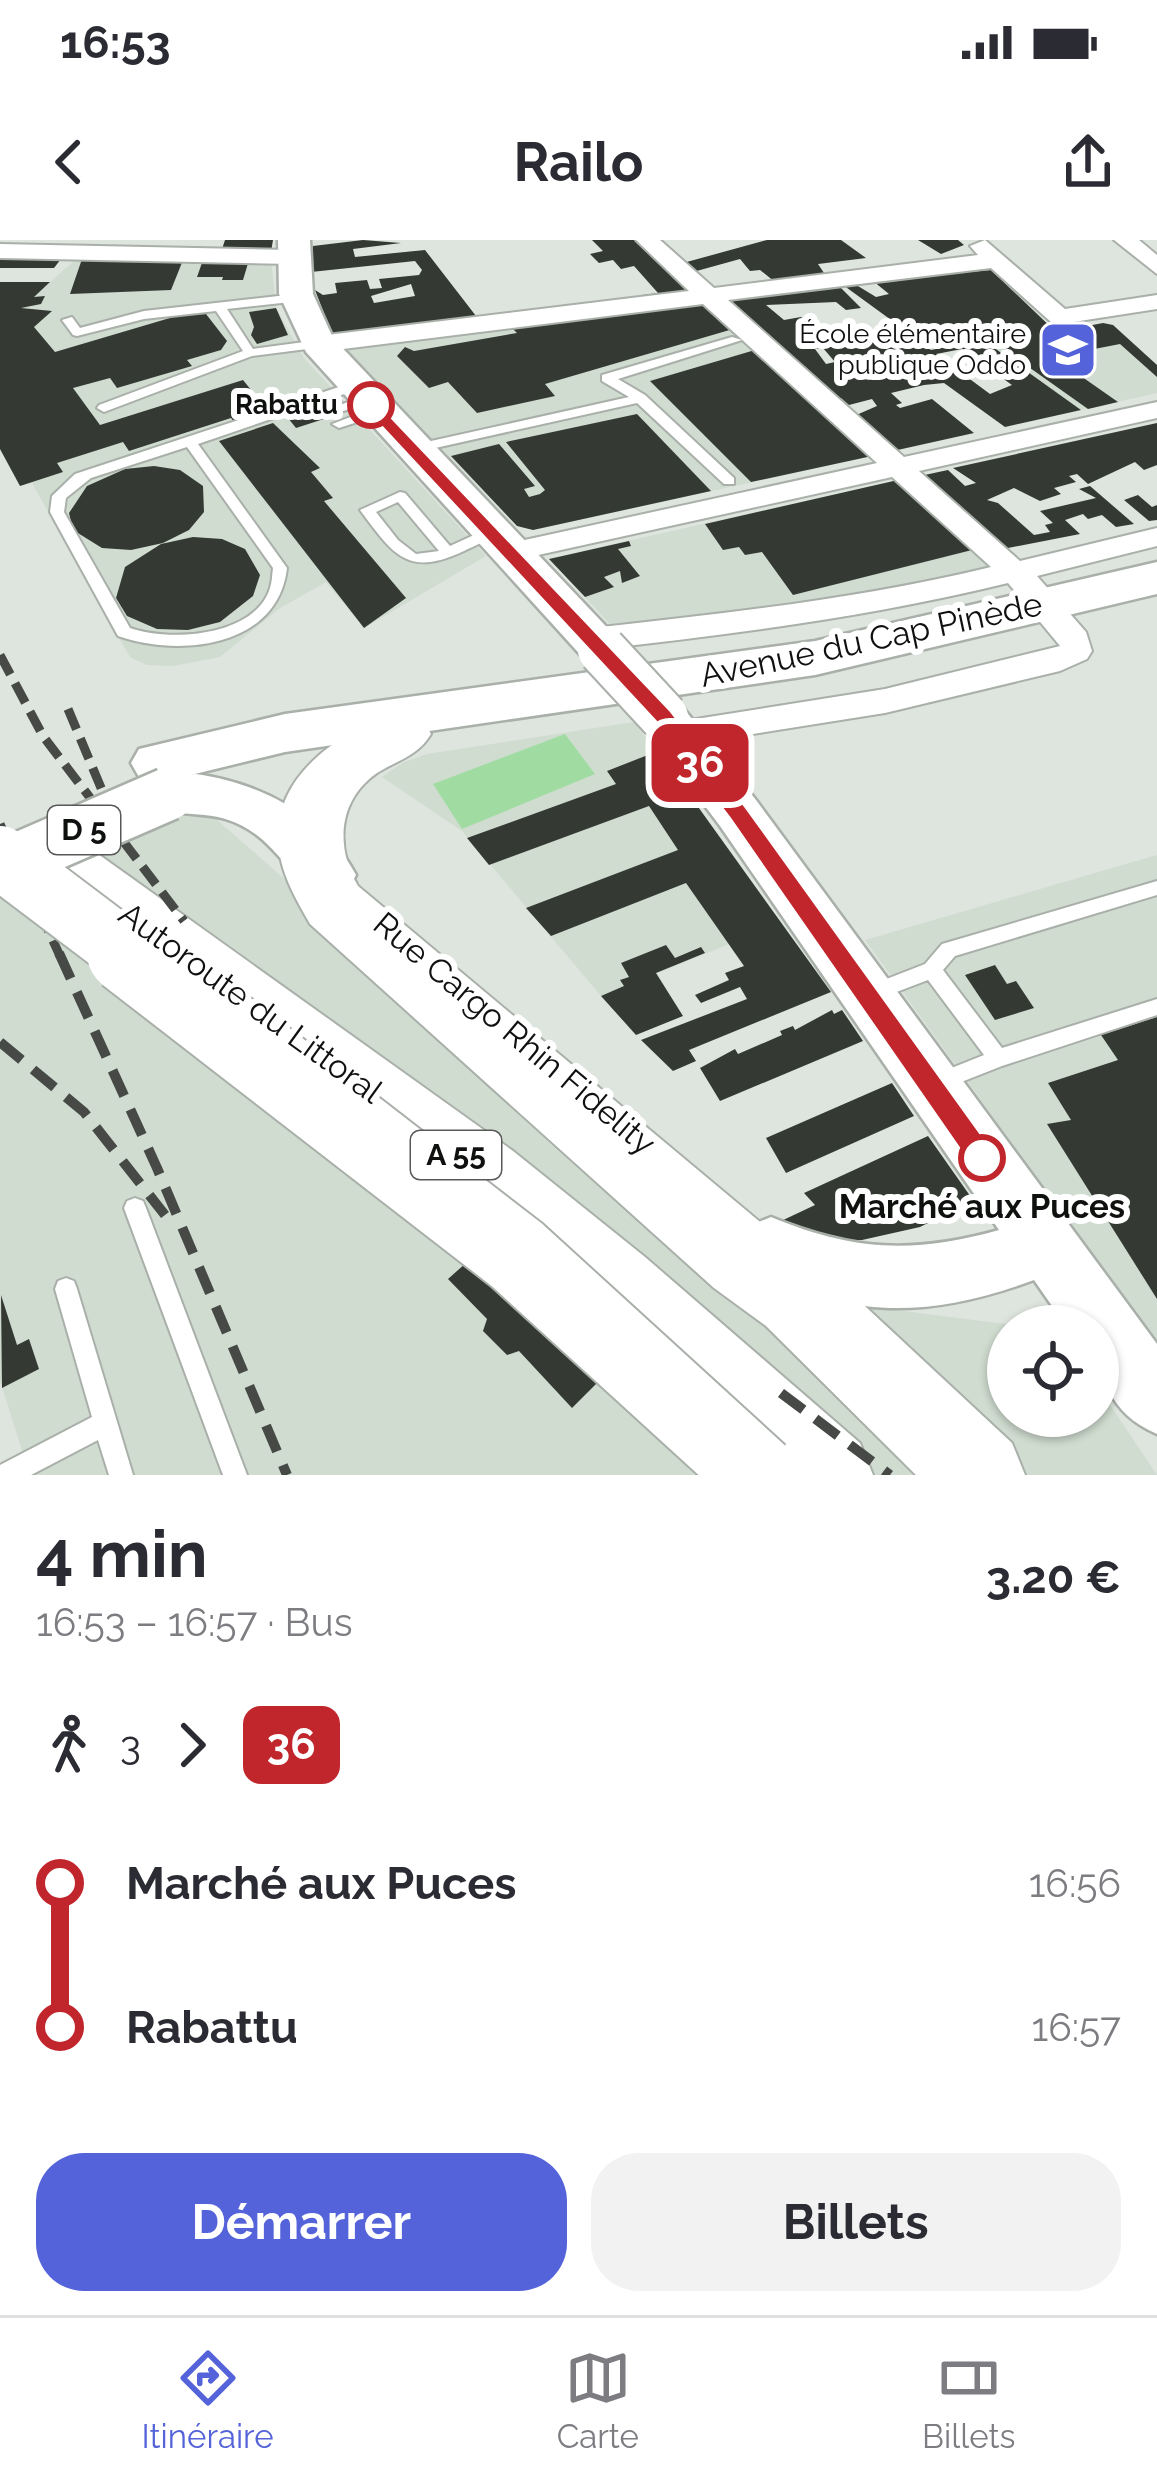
<!DOCTYPE html>
<html lang="fr">
<meta charset="utf-8">
<style>
:root{--surface:#fff;--page:#f2f2f3;--text:#2b2b33;--muted:#7c7c81;--line:#e1e1e2;--accent:#5463d9}
body{margin:0;font-family:Raleway,sans-serif;background:var(--page);color:var(--text);height:100vh;display:flex;flex-direction:column;font-size:45px;white-space:nowrap}
*{box-sizing:border-box;margin:0}
p{font-size:39px;color:var(--muted)}
.icon{flex:none;width:66px;height:66px;fill:none;stroke:currentColor;stroke-width:2;stroke-linecap:round;stroke-linejoin:round}
.map{position:relative;height:1235px;overflow:hidden}
.details{display:flex;flex-direction:column;background:var(--surface);flex:1}
.details>*{flex:none}
.badge{padding:0 24px;border-radius:18px;font-size:42px;line-height:78px}
.controls{position:absolute;left:987px;top:1065px;display:grid;gap:24px}
.controls a{display:grid;place-items:center;width:132px;height:132px;border-radius:50%;background:var(--surface);box-shadow:0 3px 9px #0004;font-size:60px}
.map>.badge{position:absolute;translate:-50% -50%;box-shadow:0 0 0 6px #fff}
.legs{display:flex;align-items:center;gap:18px;height:132px;padding:0 36px;font-size:39px}
.legs p{margin-inline-start:auto}
.summary{display:flex;align-items:center;justify-content:space-between;height:204px;padding:0 36px}
h1{font-size:66px;font-weight:700;line-height:90px}
.primary-button{display:flex;gap:24px;margin-top:auto;padding:24px 36px}
.primary-button a{flex:1;height:138px;border-radius:48px;background:var(--accent);color:#fff;font-size:48px;font-weight:700;line-height:138px;text-align:center}
.primary-button a+a{background:var(--page);color:var(--text)}
ul{padding:0 36px;list-style:none}
li{display:flex;align-items:center;gap:42px;height:144px;font-size:45px}
li i{display:grid;place-items:center;width:18px;height:100%;margin:0 15px;background:currentColor}
li i::after{content:'';width:30px;height:30px;margin:-15px;border:9px solid;border-radius:50%;background:var(--surface)}
li p{margin-inline-start:auto}
li:first-child i{background:linear-gradient(#0000 50%,currentColor 0)}
li:last-child i{background:linear-gradient(currentColor 50%,#0000 0)}
.status{display:flex;justify-content:space-between;align-items:center;height:84px;padding:0 60px;background:var(--surface);direction:ltr}
.status svg{height:33px;fill:currentColor}
header{display:flex;justify-content:space-between;align-items:center;height:156px;padding:0 36px;background:var(--surface);font-size:54px;font-weight:700}
.menu{display:flex;justify-content:space-around;align-items:center;height:168px;border-top:3px solid var(--line);background:var(--surface);font-size:33px;color:var(--muted)}
.menu a{display:grid;justify-items:center;gap:6px}
.menu .on{color:var(--accent)}
.map>svg:first-child{display:block}
.built{fill:#d0dcd0}
.green{fill:#a0dca1}
.building{fill:#343934;fill-rule:evenodd}
.lines{fill:none;stroke-linecap:round;stroke-linejoin:round}
.lane-casing{stroke:#a9afa9;stroke-width:4}
.street-casing{stroke:#a9afa9;stroke-width:4}
.secondary-casing{stroke:#a9afa9;stroke-width:5}
.primary-casing{stroke:#a9afa9;stroke-width:5}
.highway-casing{stroke:#a9afa9;stroke-width:4}
.lane{fill:#fff;fill-rule:evenodd}
.street{fill:#fff;fill-rule:evenodd}
.secondary{fill:#fff;fill-rule:evenodd}
.primary{fill:#fff;fill-rule:evenodd}
.highway{fill:#fff;fill-rule:evenodd}
.rail-far1{stroke:#464946;stroke-width:9;stroke-dasharray:22 10;stroke-linecap:butt}
.rail{stroke:#464946;stroke-width:10;stroke-dasharray:28 15;stroke-linecap:butt}
.secondary-bridge-casing{stroke:#a9afa9;stroke-width:52;stroke-linecap:butt}
.primary-bridge-casing{stroke:#a9afa9;stroke-width:57;stroke-linecap:butt}
.highway-bridge-far1-casing{stroke:#a9afa9;stroke-width:66;stroke-linecap:butt}
.highway-bridge-casing{stroke:#a9afa9;stroke-width:84;stroke-linecap:butt}
.secondary-bridge{stroke:#fff;stroke-width:48}
.primary-bridge{stroke:#fff;stroke-width:52}
.highway-bridge-far1{stroke:#fff;stroke-width:62}
.highway-bridge{stroke:#fff;stroke-width:80}
.line-1{fill:#c0262c;stroke:#fff;stroke-width:3}
.stop-1-dot{fill:#fff;stroke:#c0262c;stroke-width:6}
.labels{text-anchor:middle;stroke-width:12;stroke-linejoin:round;paint-order:stroke}
.far-poi-label{font-size:27px;fill:#0f110f;stroke:#fff;text-anchor:end}
.far-stop-label{font-size:27px;font-weight:bold;fill:#0f110f;stroke:#fff;text-anchor:end}
.shield{fill:#fff;stroke:#575857;stroke-width:3}
.shield-label{font-size:30px;font-weight:bold;fill:#0f110f}
.street-label{font-size:33px;fill:#0f110f;stroke:#fff}
.stop-label{font-size:33px;font-weight:bold;fill:#0f110f;stroke:#fff}
</style>
<div class="status"><b>16:53</b><svg viewBox="0 0 49 12"><path d="M0 12V9h3v3zM5 12V6h3v6zM10 12V3h3v9zM15 12V0h3v12zM26 1h20v11H26zM47 4h2v5h-2z"/></svg></div>
<header><svg class="icon" aria-label="back" viewBox="0 0 24 24"><path d="M15 5l-7 7 7 7"/></svg>Railo<svg class="icon" aria-label="share" viewBox="0 0 24 24"><path d="M12 15V3M7 8l5-5 5 5M5 13v7h14v-7"/></svg></header>
<div class="map">
<svg width="1157" height="1235" viewBox="0 0 1157 1235">
<rect width="100%" height="100%" fill="#dee4de"/>
<!-- built -->
<path class="built" d="M 76,19 L 271,20 L 276,68 L 304,118 L 486,316 L 364,388 L 326,342 L 280,368 L 220,417 L 173,426 L 147,425 L 130,417 L 32,243 L 20,246 L 0,210 L 0,87 Z
M 703,62 L 872,216 L 533,290 L 517,286 L 344,108 Z
M 1042,79 L 1057,92 L 1103,83 L 1113,85 L 1157,125 L 1157,153 L 1081,170 L 975,95 Z
M 898,240 L 1011,340 L 629,405 L 585,357 L 614,347 L 583,311 Z
M 634,482 L 781,683 L 601,756 L 462,591 L 382,537 L 404,522 L 427,514 Z
M 196,571 L 209,573 L 757,1052 L 1019,1086 L 1008,1086 L 1008,1176 L 1098,1176 L 1098,1147 L 1157,1235 L 30,1235 L 0,1141 L 0,648 L 178,574 Z
M 1157,615 L 1157,1103 L 865,700 Z"/>
<!-- green -->
<path class="green" d="M 565,494 L 595,534 L 462,589 L 433,544 Z"/>
<!-- building -->
<path class="building" d="M 225,0 L 273,0 L 271,12 L 221,12 Z
M 363,0 L 401,3 L 353,9 L 355,17 L 425,10 L 476,76 L 332,94 L 315,50 L 323,55 L 337,53 L 335,43 L 367,40 L 370,49 L 382,48 L 379,39 L 419,35 L 422,30 L 415,21 L 311,32 L 313,6 ZM 411,44 L 415,56 L 374,63 L 371,56 Z
M 592,0 L 635,0 L 693,53 L 643,59 L 643,55 L 658,53 L 634,26 L 621,29 L 613,20 L 599,23 L 590,14 L 603,11 Z
M 767,0 L 841,0 L 866,18 L 818,24 L 826,36 L 775,42 L 760,30 L 750,31 L 740,19 L 693,32 L 683,23 Z
M 918,0 L 958,0 L 964,5 L 941,14 Z
M 0,15 L 64,15 L 54,28 L 0,28 Z
M 82,19 L 183,20 L 171,50 L 70,54 Z
M 203,20 L 249,20 L 243,40 L 222,40 L 223,37 L 197,37 Z
M 991,30 L 1056,92 L 1103,83 L 1113,85 L 1157,125 L 1157,137 L 1120,104 L 1084,111 L 1068,105 L 1045,111 L 1118,162 L 1088,169 L 999,106 L 993,107 L 1081,170 L 1005,187 L 944,143 L 924,145 L 891,153 L 902,163 L 896,165 L 900,168 L 932,159 L 974,193 L 893,211 L 854,176 L 877,166 L 872,159 L 849,165 L 841,158 L 835,160 L 723,60 L 838,45 L 861,68 L 846,70 L 836,62 L 766,65 L 784,80 L 801,77 L 819,93 L 805,95 L 820,108 L 815,109 L 826,124 L 835,122 L 823,108 L 884,99 L 881,96 L 892,94 L 884,88 L 898,85 L 843,45 L 853,43 L 876,57 L 889,54 L 873,41 ZM 918,88 L 928,89 L 951,106 L 931,110 L 915,99 ZM 962,109 L 1012,145 L 990,154 L 936,114 Z
M 0,42 L 50,42 L 34,57 L 45,56 L 41,64 L 21,68 L 52,71 L 34,87 L 55,112 L 180,75 L 206,74 L 227,101 L 221,110 L 187,120 L 192,126 L 117,148 L 110,138 L 73,148 L 100,185 L 243,140 L 265,167 L 242,175 L 245,179 L 235,183 L 231,178 L 129,211 L 123,202 L 57,223 L 63,232 L 20,246 L 0,209 Z
M 703,62 L 733,89 L 545,144 L 555,156 L 477,173 L 448,142 L 429,148 L 397,116 L 405,107 L 414,111 L 517,93 L 511,87 Z
M 276,68 L 288,95 L 257,104 L 251,95 L 254,87 L 249,72 Z
M 755,110 L 872,216 L 751,242 L 650,141 Z
M 322,167 L 330,177 L 296,188 L 288,178 Z
M 637,174 L 711,251 L 533,290 L 517,286 L 451,216 L 499,204 L 535,246 L 524,249 L 529,257 L 540,254 L 545,250 L 506,202 Z
M 273,183 L 320,228 L 311,232 L 333,258 L 324,261 L 406,358 L 364,388 L 219,201 Z
M 1157,183 L 1157,225 L 1144,230 L 1135,222 L 1088,244 L 1077,234 L 1069,236 L 1076,242 L 1054,248 L 1061,254 L 1040,261 L 1014,248 L 987,260 L 998,263 L 1034,295 L 1050,292 L 1045,285 L 1053,283 L 1040,271 L 1096,258 L 1079,249 L 1090,246 L 1134,284 L 1116,287 L 1102,275 L 1088,279 L 1083,274 L 1065,280 L 1080,294 L 1003,309 L 920,236 L 948,230 L 965,246 L 976,243 L 953,228 Z
M 154,226 L 180,230 L 203,246 L 204,272 L 189,290 L 163,303 L 131,310 L 102,308 L 73,290 L 69,273 L 87,246 L 125,229 Z
M 898,240 L 976,309 L 793,355 L 762,312 L 745,315 L 739,307 L 723,310 L 705,284 Z
M 1138,255 L 1152,267 L 1157,265 L 1157,280 L 1149,281 L 1124,260 Z
M 193,297 L 222,299 L 245,309 L 260,335 L 253,356 L 220,382 L 188,390 L 157,389 L 127,376 L 116,358 L 125,327 L 161,304 Z
M 629,301 L 631,306 L 618,309 L 640,336 L 622,343 L 620,331 L 604,337 L 614,347 L 585,357 L 549,319 Z
M 658,511 L 831,752 L 689,810 L 696,821 L 673,831 L 641,800 L 747,759 L 740,747 L 701,763 L 695,755 L 729,740 L 725,733 L 744,726 L 686,643 L 551,696 L 526,668 L 678,610 L 649,566 L 489,625 L 467,598 L 616,544 L 607,531 Z
M 666,705 L 675,718 L 701,707 L 705,713 L 656,733 L 683,776 L 636,795 L 601,756 L 624,746 L 620,740 L 629,737 L 621,723 Z
M 995,725 L 1007,744 L 1016,741 L 1034,768 L 995,780 L 965,735 Z
M 832,770 L 834,774 L 842,770 L 863,801 L 720,861 L 700,828 L 735,809 L 738,814 L 782,795 L 780,791 L 793,786 L 795,790 Z
M 1157,777 L 1157,1059 L 1047,884 L 1071,880 L 1048,843 L 1118,820 L 1101,795 Z
M 892,843 L 914,876 L 786,933 L 766,898 Z
M 928,896 L 973,960 L 920,987 L 862,1000 L 836,1000 L 779,982 L 815,965 L 804,953 Z
M 485,1006 L 607,1133 L 572,1168 L 519,1111 L 507,1115 L 483,1091 L 487,1079 L 448,1039 Z
M 1,1055 L 17,1105 L 29,1099 L 39,1129 L 2,1148 Z"/>
<g class="lines">
<!-- lane casing -->
<g class="lane-casing">
<path id="lane" d="M 296,54 L 300,55 L 300,61 L 227,69 L 253,109 L 319,100 L 323,101 L 323,107 L 252,116 L 104,172 L 97,168 L 99,165 L 243,111 L 216,71 L 144,79 L 77,96 L 73,95 L 62,80 L 72,77 L 80,88 L 144,71 Z
M 732,97 L 742,100 L 618,139 L 645,155 L 734,238 L 734,244 L 724,244 L 637,163 L 413,213 L 406,209 L 413,205 L 629,157 L 602,141 L 602,135 Z
M 354,142 L 359,143 L 359,149 L 198,204 L 287,328 C 278,407 181,418 118,396 L 50,272 L 52,256 L 75,234 ZM 187,207 L 273,328 C 272,335 272,342 270,348 C 255,397 169,402 130,388 L 64,272 L 66,258 L 91,238 Z
M 366,156 L 371,157 L 371,163 L 326,176 L 319,172 Z
M 377,167 L 382,168 L 382,174 L 339,188 L 332,184 Z
M 400,252 L 405,253 L 450,306 L 487,289 L 492,287 L 499,292 C 489,300 476,305 464,311 C 407,338 393,314 360,270 ZM 398,262 L 439,311 L 416,314 L 398,300 L 376,272 Z
M 1157,641 L 1157,655 L 955,716 L 943,730 L 1002,808 L 1157,759 L 1157,775 L 1002,826 L 936,852 L 929,849 L 926,843 L 929,837 L 984,815 L 928,740 L 873,761 L 866,759 L 863,753 L 866,747 L 925,724 L 942,704 Z
M 135,958 L 143,961 L 146,968 L 247,1235 L 223,1235 L 124,968 L 127,961 Z
M 66,1038 L 74,1041 L 77,1049 L 133,1235 L 109,1235 L 98,1200 L 31,1235 L 0,1235 L 0,1225 L 92,1177 L 55,1049 L 58,1041 Z"/>
</g>
<!-- street casing -->
<g class="street-casing">
<path id="street" d="M 636,0 L 660,0 L 714,48 L 978,15 L 970,6 L 985,0 L 1065,69 L 1157,55 L 1157,69 L 1060,84 L 1051,82 L 991,28 L 728,60 L 904,217 L 1157,162 L 1157,178 L 919,231 L 1020,321 L 1157,288 L 1157,306 L 1037,336 L 1086,392 L 1092,411 L 1087,419 L 1060,431 L 885,473 L 677,506 L 665,503 L 660,494 L 665,485 L 677,482 L 885,449 L 1060,406 L 1008,343 C 870,377 733,394 592,410 L 581,407 L 576,399 L 581,391 L 592,388 C 727,373 859,359 991,327 L 892,237 L 511,321 L 501,319 L 496,312 L 511,303 L 877,223 L 703,64 L 319,112 L 306,104 L 319,96 L 689,51 Z
M 1114,0 L 1139,0 L 1157,15 L 1157,34 Z
M 0,4 L 291,10 L 303,17 L 291,24 L 0,18 Z"/>
</g>
<!-- secondary casing -->
<g class="secondary-casing">
<path id="secondary" d="M 278,0 L 310,0 L 313,54 L 333,98 L 618,399 L 624,410 L 618,421 L 602,425 L 586,421 L 306,112 L 279,54 Z
M 664,460 L 681,465 L 756,560 L 1157,1104 L 1157,1194 C 1108,1173 1098,1135 1098,1086 L 1066,1086 L 1034,1040 C 928,1079 851,1079 749,1030 L 740,1008 L 749,986 L 771,977 C 853,1011 913,1014 999,990 L 720,586 L 647,489 L 641,477 L 647,465 Z
M 195,534 C 258,542 325,576 356,635 L 348,650 C 305,664 289,620 258,596 C 219,566 192,580 151,567 L 143,554 L 151,541 Z"/>
</g>
<!-- primary casing -->
<g class="primary-casing">
<path id="primary" d="M 1157,322 L 1157,354 L 815,435 L 285,512 L 158,543 L 139,537 L 131,523 L 139,509 L 285,474 L 815,401 Z"/>
</g>
<!-- highway casing -->
<g class="highway-casing">
<path id="highway" d="M 400,472 L 422,478 L 431,494 C 418,516 398,520 377,533 C 338,560 335,607 358,646 L 772,992 L 824,1028 L 1012,1203 L 1025,1235 L 916,1235 L 766,1086 L 714,1048 L 310,684 C 298,663 285,641 280,616 C 265,540 338,491 400,472 Z
M 61,597 L 84,604 L 513,911 L 645,1017 L 860,1203 L 873,1235 L 762,1235 L 457,963 L 38,642 L 28,623 L 38,604 Z"/>
</g>
<!-- lane -->
<use href="#lane" class="lane"/>
<!-- street -->
<use href="#street" class="street"/>
<!-- secondary -->
<use href="#secondary" class="secondary"/>
<!-- primary -->
<use href="#primary" class="primary"/>
<!-- highway -->
<use href="#highway" class="highway"/>
<!-- rail-far1 -->
<path class="rail-far1" d="M 0,415 L 43,496 L 184,681
M 68,469 L 109,567
M 0,584 L 60,716"/>
<!-- rail -->
<path class="rail" d="M 59,713 L 157,928 L 287,1235
M 0,802 L 84,872 L 165,975
M 781,1153 L 890,1235"/>
<!-- secondary-bridge casing -->
<g class="secondary-bridge-casing">
<path id="secondary-bridge" d="M 602,410 L 664,477"/>
</g>
<!-- primary-bridge casing -->
<g class="primary-bridge-casing">
<path id="primary-bridge" d="M 0,627 L 168,554"/>
</g>
<!-- highway-bridge-far1 casing -->
<g class="highway-bridge-far1-casing">
<path id="highway-bridge-far1" d="M 0,617 L 131,716"/>
</g>
<!-- highway-bridge casing -->
<g class="highway-bridge-casing">
<path id="highway-bridge" d="M 127,713 L 517,1015 L 758,1235"/>
</g>
<!-- secondary-bridge -->
<use href="#secondary-bridge" class="secondary-bridge"/>
<!-- primary-bridge -->
<use href="#primary-bridge" class="primary-bridge"/>
<!-- highway-bridge-far1 -->
<use href="#highway-bridge-far1" class="highway-bridge-far1"/>
<!-- highway-bridge -->
<use href="#highway-bridge" class="highway-bridge"/>
</g>
<!-- line-1 -->
<path class="line-1" d="M 365,162 L 377,162 L 671,471 L 746,567 L 992,909 L 996,918 L 992,927 L 982,931 L 972,927 L 730,579 L 656,482 L 365,169 Z"/>
<!-- icons -->
<defs>
<g id="school-square" transform="scale(3)"><rect x="-9" y="-9" width="18" height="18" rx="4" fill="#5463d9" stroke="#fff"/><path d="M0-5L7-2L0 1L-7-2ZM-4 1L0 2.5L4 1V4Q0 6-4 4Z" fill="#fff"/></g>
</defs>
<g fill-rule="evenodd">
<use href="#school-square" x="1068" y="110"/>
</g>
<!-- markers -->
<g class="stop-1-dot">
<circle cx="371" cy="165" r="21"/>
<circle cx="982" cy="918" r="21"/>
</g>
<g class="labels">
<!-- far-poi labels -->
<g class="far-poi-label">
<text x="1026" y="103">École élémentaire<tspan x="1026" dy="31">publique Oddo</tspan></text>
</g>
<!-- far-stop labels -->
<g class="far-stop-label">
<text x="338" y="174">Rabattu</text>
</g>
<!-- shield labels -->
<g class="shield">
<rect x="48" y="566" width="72" height="48" rx="9"/>
<rect x="411" y="891" width="90" height="48" rx="9"/>
</g>
<g class="shield-label">
<text x="84" y="600">D 5</text>
<text x="456" y="925">A 55</text>
</g>
<!-- street labels -->
<g class="street-label">
<text transform="translate(871 399) rotate(-12)" y="12">Avenue du Cap Pinède</text>
<text transform="translate(251 762) rotate(36)" y="12">Autoroute du Littoral</text>
<text transform="translate(515 793) rotate(40)" y="12">Rue Cargo Rhin Fidelity</text>
</g>
<!-- stop labels -->
<g class="stop-label">
<text x="982" y="978">Marché aux Puces</text>
</g>
</g>
</svg>
<div class="controls">
<a><svg class="icon" aria-label="locate" viewBox="0 0 24 24"><circle cx="12" cy="12" r="6"/><path d="M12 2v4M12 18v4M2 12h4M18 12h4"/></svg></a>
</div>
<b class="badge" style="left:700px;top:523px;background:#c0262c;color:#fff">36</b>
</div>
<section class="details">
<div class="summary"><div><h1>4 min</h1><p>16:53 – 16:57 · Bus</p></div><b>3.20 €</b></div>
<div class="legs"><svg class="icon" aria-label="walk" viewBox="0 0 24 24"><circle cx="13" cy="4" r="2"/><path d="M13 8l-2 6 4 7M11 14l-3 7M7 12l3-4h3l4 4"/></svg>3<svg class="icon" aria-label="forward" viewBox="0 0 24 24"><path d="M9 5l7 7-7 7"/></svg><b class="badge" style="background:#c0262c;color:#fff">36</b></div>
<ul>
<li><i style="color:#c0262c"></i><b>Marché aux Puces</b><p>16:56</p></li>
<li><i style="color:#c0262c"></i><b>Rabattu</b><p>16:57</p></li>
</ul>
<div class="primary-button"><a>Démarrer</a><a>Billets</a></div>
</section>
<nav class="menu">
<a class="on"><svg class="icon" aria-label="directions" viewBox="0 0 24 24"><path d="M12 3l9 9-9 9-9-9zM9 14v-3h6M13 9l2 2-2 2"/></svg>Itinéraire</a>
<a><svg class="icon" aria-label="map" viewBox="0 0 24 24"><path d="M3 6l6-2 6 2 6-2v14l-6 2-6-2-6 2zM9 4v14M15 6v14"/></svg>Carte</a>
<a><svg class="icon" aria-label="tickets" viewBox="0 0 24 24"><path d="M3 7h18v10H3zM15 7v10"/></svg>Billets</a>
</nav>
